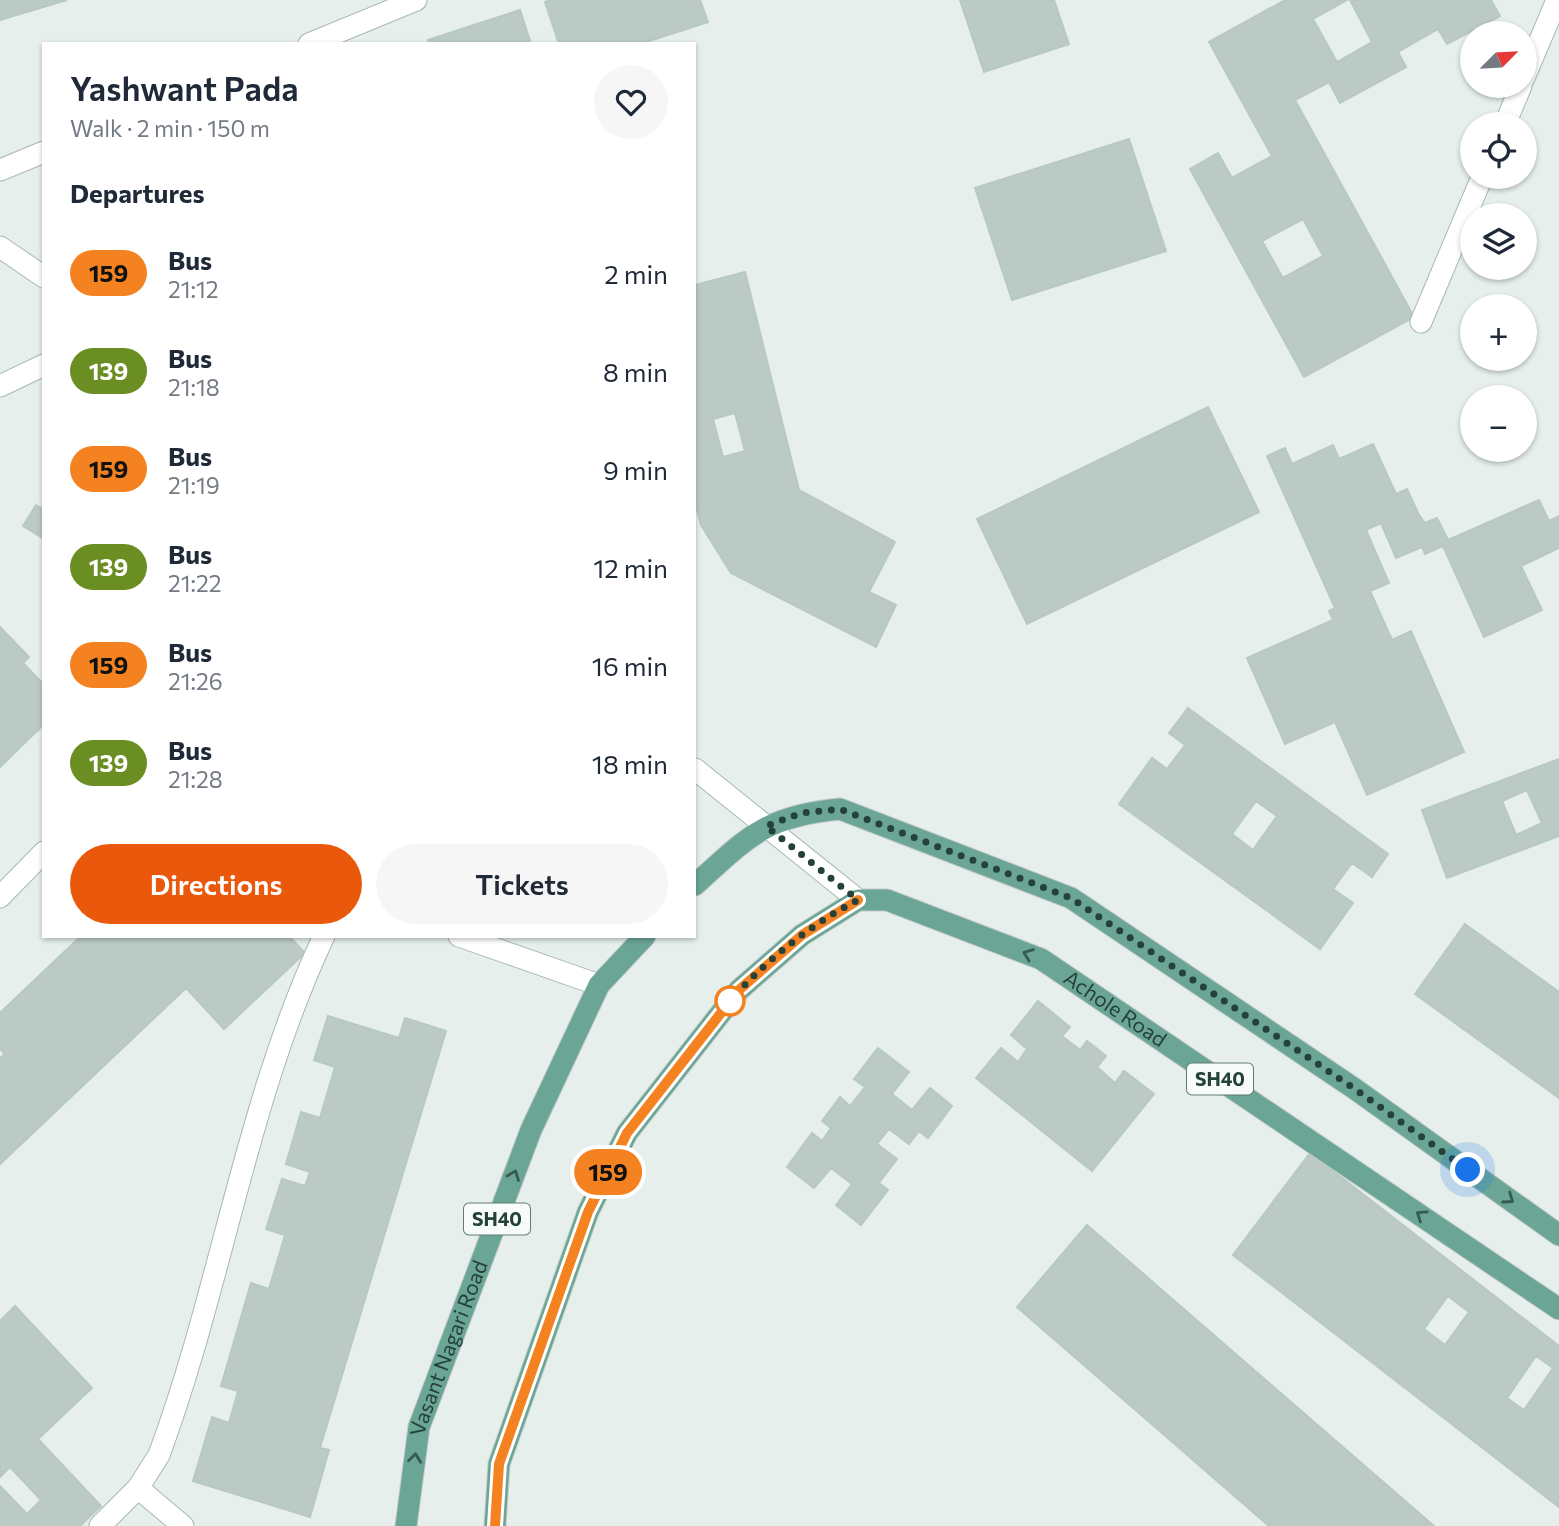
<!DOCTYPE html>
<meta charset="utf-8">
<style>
:root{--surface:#fff;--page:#f6f6f7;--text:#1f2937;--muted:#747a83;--accent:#ea580c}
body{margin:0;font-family:Commissioner,sans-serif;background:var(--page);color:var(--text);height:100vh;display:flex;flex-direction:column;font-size:26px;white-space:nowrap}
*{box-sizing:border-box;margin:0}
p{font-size:23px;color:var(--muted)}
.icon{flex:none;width:38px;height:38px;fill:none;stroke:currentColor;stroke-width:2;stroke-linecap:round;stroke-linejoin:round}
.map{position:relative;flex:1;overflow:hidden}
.details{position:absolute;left:42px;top:42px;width:654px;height:896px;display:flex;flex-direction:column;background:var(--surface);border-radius:0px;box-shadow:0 2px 5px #0004}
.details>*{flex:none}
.badge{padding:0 14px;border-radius:23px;font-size:24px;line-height:46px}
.needle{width:46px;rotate:66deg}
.tools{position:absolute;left:1460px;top:21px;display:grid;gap:14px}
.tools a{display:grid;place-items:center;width:77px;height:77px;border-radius:50%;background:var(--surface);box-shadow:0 2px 5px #0004;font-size:35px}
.you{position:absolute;width:35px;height:35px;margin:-18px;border:5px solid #fff;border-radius:50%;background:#1a73e8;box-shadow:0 0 0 10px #1a73e833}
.map>.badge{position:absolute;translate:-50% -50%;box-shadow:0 0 0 4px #fff}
h2{padding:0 28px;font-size:26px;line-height:63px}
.round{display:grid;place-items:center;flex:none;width:74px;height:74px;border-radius:37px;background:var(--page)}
.summary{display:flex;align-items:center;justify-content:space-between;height:119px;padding:0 28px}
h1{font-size:33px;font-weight:600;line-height:52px}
.cta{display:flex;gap:14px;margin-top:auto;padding:14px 28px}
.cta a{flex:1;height:80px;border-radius:42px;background:var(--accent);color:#fff;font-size:28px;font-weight:600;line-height:80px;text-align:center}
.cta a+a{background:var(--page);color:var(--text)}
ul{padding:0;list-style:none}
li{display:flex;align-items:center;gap:21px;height:98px;padding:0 28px}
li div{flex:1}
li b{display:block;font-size:26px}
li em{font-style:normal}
li .badge{min-width:77px;font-weight:700;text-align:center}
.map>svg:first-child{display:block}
.building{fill:#bbcac4;stroke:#b8c9c2;stroke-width:2;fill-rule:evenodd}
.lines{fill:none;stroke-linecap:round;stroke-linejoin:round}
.minor-casing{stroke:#a8b8b2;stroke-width:23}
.major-casing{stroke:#c2cac8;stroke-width:23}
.minor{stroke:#fff;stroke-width:21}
.major{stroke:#6aa596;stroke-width:21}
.oneway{stroke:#365b51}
.line-casing{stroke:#fff;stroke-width:16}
.line{stroke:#f58220;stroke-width:10}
.walk{stroke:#24423a;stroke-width:7;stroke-dasharray:0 12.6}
.stop-dot{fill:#fff;stroke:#f58220;stroke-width:3.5}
.labels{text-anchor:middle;stroke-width:6;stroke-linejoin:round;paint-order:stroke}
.shield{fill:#f7fbf9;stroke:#637a73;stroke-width:2}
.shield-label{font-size:19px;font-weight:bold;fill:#24423a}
.street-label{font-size:21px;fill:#24423a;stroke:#f7fbf9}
</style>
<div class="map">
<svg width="1559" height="1526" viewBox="0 0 1559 1526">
<rect width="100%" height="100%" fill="#e6efeb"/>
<!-- building -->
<path class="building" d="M 0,0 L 67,0 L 0,20 Z
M 552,0 L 700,0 L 708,22 L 640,44 L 559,44 L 545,2 Z
M 960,0 L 1054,0 L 1069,44 L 984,72 Z
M 1285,0 L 1347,0 L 1313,19 L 1337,62 L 1372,42 L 1350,0 L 1491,0 L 1500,16 L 1447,44 L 1438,29 L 1398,52 L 1406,67 L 1340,103 L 1329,82 L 1295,100 L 1414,317 L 1304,377 L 1190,169 L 1218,153 L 1232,178 L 1272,156 L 1209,42 ZM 1303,219 L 1323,256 L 1283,278 L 1262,241 Z
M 520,10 L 531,44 L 429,44 L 428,40 Z
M 1129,139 L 1166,251 L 1012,300 L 975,188 Z
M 745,272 L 799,490 L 895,542 L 869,592 L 896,605 L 876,647 L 731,573 L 701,525 L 695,502 L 695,285 ZM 735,413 L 745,451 L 723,457 L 713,419 Z
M 1208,407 L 1259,512 L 1027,624 L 977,519 Z
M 1373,444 L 1396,494 L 1407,489 L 1419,515 L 1425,523 L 1437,518 L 1448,540 L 1539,500 L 1549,521 L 1559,516 L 1559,548 L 1521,566 L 1542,610 L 1484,637 L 1443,546 L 1425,554 L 1422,547 L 1396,558 L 1381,523 L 1366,530 L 1389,583 L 1370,591 L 1392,640 L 1411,631 L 1464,752 L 1367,795 L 1335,722 L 1285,744 L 1247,658 L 1333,620 L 1329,611 L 1335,608 L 1267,456 L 1285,448 L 1292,464 L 1333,445 L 1339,459 Z
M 36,505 L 44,510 L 44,539 L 23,526 Z
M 0,627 L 29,657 L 23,663 L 44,685 L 44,724 L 0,767 Z
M 1188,708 L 1388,854 L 1372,877 L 1352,863 L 1333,889 L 1353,903 L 1320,949 L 1119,804 L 1152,758 L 1167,769 L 1185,745 L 1169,733 ZM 1256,801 L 1277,816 L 1253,850 L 1232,834 Z
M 1559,759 L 1559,836 L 1447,878 L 1422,810 ZM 1527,790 L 1542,823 L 1516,835 L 1502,801 Z
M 1465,924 L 1559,992 L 1559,1098 L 1415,994 Z
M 81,936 L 289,936 L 305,953 L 224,1029 L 186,988 L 0,1164 L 0,1058 L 5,1054 L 0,1049 L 0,1013 Z
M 1038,1001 L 1070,1027 L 1062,1036 L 1080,1050 L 1087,1041 L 1106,1056 L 1097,1067 L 1115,1083 L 1124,1071 L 1154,1094 L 1092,1171 L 976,1078 L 1001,1048 L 1018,1062 L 1027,1049 L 1011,1035 Z
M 328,1016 L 399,1038 L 405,1018 L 446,1031 L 320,1448 L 329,1450 L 310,1517 L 193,1481 L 212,1417 L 229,1423 L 238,1391 L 221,1386 L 251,1283 L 269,1289 L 285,1235 L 266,1229 L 282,1179 L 305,1186 L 310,1172 L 286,1164 L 301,1112 L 320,1118 L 335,1067 L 314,1060 Z
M 878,1048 L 909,1072 L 892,1094 L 912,1110 L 930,1088 L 952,1106 L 928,1138 L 919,1131 L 909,1144 L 889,1129 L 877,1144 L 897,1159 L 879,1183 L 888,1190 L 861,1225 L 836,1205 L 852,1184 L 831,1168 L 814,1188 L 787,1167 L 812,1133 L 822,1141 L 831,1128 L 822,1121 L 840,1097 L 850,1106 L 865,1087 L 854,1079 Z
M 1310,1153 L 1559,1346 L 1559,1507 L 1233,1255 ZM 1448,1296 L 1469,1312 L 1445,1345 L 1424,1329 ZM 1536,1356 L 1553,1368 L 1524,1410 L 1507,1398 Z
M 1087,1225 L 1434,1526 L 1269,1526 L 1017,1307 Z
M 15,1306 L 92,1388 L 38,1439 L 101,1506 L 80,1526 L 0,1526 L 0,1486 L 27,1514 L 41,1500 L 10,1467 L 0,1477 L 0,1321 Z"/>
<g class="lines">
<!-- minor casing -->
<g class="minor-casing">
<path id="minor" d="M 309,44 L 416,0
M 1524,78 L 1557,0
M 1505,124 L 1521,86
M 0,170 L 44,152
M 0,247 L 44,277
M 1421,322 L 1482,177
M 0,386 L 44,365
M 695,769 L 858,900
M 0,897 L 44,852
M 459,936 L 599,985
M 138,1488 L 183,1526
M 100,1526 L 138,1488 L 159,1455 C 222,1285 246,1101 324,936"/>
</g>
<!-- major casing -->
<g class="major-casing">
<g id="major">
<path d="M 695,885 C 748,837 765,816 840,809 L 1071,898 L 1355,1089 L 1559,1235"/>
<path id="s1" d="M 406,1526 L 419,1427 L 531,1130 L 599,985 L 645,936"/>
<path id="s2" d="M 495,1526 L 499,1464 L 588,1212 L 627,1133 L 739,990 L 802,935 L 858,900 L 887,900 L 1041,959 L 1559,1309"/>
</g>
</g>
<!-- minor -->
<use href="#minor" class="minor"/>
<!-- major -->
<use href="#major" class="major"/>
</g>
<!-- one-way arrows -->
<defs><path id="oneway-chevron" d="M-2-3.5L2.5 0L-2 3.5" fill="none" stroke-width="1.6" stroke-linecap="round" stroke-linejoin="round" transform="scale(1.75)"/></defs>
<g class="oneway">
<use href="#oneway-chevron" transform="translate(1028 954) rotate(-159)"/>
<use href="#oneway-chevron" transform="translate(514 1175) rotate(-69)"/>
<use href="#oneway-chevron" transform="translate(1509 1199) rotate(35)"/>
<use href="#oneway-chevron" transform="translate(1421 1215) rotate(-146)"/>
<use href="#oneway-chevron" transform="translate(415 1458) rotate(-83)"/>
</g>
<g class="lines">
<!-- line casing -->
<g class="line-casing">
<path id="line" d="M 495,1526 L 499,1464 L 588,1212 L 627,1133 L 739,990 L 802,935 L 858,900"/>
</g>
<!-- line -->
<use href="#line" class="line"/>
<!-- walk -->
<path class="walk" d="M 730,1001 L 725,1007 C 760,965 809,925 858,900 L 766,826 L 802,813 L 840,809 L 1071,898 L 1355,1089 L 1468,1170"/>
</g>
<!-- markers -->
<circle class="stop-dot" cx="730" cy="1001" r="14"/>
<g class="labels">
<!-- shield labels -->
<g class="shield">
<rect x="1187" y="1063.5" width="66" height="31" rx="5"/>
<rect x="464" y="1203.5" width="66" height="31" rx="5"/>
</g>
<g class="shield-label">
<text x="1220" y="1086">SH40</text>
<text x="497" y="1226">SH40</text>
</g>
<!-- street labels -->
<g class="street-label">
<text dy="7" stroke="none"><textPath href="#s2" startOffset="1032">Achole Road</textPath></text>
<text dy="7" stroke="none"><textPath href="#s1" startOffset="184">Vasant Nagari Road</textPath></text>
</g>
</g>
</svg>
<div class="tools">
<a><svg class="needle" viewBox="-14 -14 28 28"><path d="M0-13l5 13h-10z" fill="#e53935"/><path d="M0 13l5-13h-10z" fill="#747a83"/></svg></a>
<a><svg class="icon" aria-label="locate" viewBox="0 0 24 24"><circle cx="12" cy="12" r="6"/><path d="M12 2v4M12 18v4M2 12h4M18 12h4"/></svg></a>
<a><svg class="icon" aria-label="layers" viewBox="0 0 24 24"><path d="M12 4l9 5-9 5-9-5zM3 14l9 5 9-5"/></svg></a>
<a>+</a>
<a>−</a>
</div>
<div class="you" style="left:1468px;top:1170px"></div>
<b class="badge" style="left:608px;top:1172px;background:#f58220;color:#111">159</b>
<section class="details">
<div class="summary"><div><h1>Yashwant Pada</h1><p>Walk · 2 min · 150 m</p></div><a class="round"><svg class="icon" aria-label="heart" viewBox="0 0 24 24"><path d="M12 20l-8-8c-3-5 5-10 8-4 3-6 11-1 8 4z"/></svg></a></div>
<h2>Departures</h2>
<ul>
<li><span class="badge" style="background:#f58220;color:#111">159</span><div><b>Bus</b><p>21:12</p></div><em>2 min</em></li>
<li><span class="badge" style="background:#6b8e23;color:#fff">139</span><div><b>Bus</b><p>21:18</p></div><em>8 min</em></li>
<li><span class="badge" style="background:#f58220;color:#111">159</span><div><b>Bus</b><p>21:19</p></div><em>9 min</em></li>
<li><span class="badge" style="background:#6b8e23;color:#fff">139</span><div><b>Bus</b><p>21:22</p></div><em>12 min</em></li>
<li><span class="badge" style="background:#f58220;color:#111">159</span><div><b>Bus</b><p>21:26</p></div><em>16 min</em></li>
<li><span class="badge" style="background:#6b8e23;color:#fff">139</span><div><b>Bus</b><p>21:28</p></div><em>18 min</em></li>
</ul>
<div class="cta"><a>Directions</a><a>Tickets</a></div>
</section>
</div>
